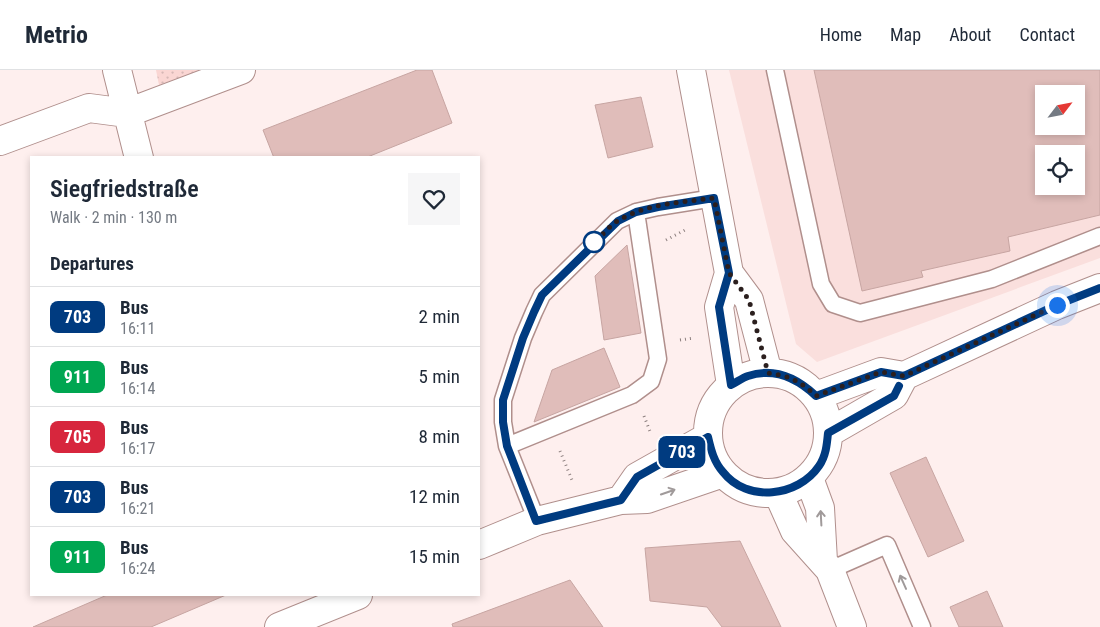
<!DOCTYPE html>
<meta charset="utf-8">
<style>
:root{--surface:#fff;--page:#f6f6f7;--text:#1f2937;--muted:#747a83;--line:#e0e1e3}
body{margin:0;font-family:"Roboto Condensed",sans-serif;background:var(--page);color:var(--text);height:100vh;display:flex;flex-direction:column;font-size:19px;white-space:nowrap}
*{box-sizing:border-box;margin:0}
p{font-size:16px;color:var(--muted)}
.icon{flex:none;width:28px;height:28px;fill:none;stroke:currentColor;stroke-width:2;stroke-linecap:round;stroke-linejoin:round}
.map{position:relative;flex:1;overflow:hidden}
.side{position:absolute;left:30px;top:86px;width:450px;height:440px;display:flex;flex-direction:column;background:var(--surface);border-radius:0px;box-shadow:0 2px 8px #0003}
.side>*{flex:none}
.badge{padding:0 10px;border-radius:8px;font-size:18px;line-height:32px}
.needle{width:32px;rotate:58deg}
.tools{position:absolute;left:1035px;top:15px;display:grid;gap:10px}
.tools a{display:grid;place-items:center;width:50px;height:50px;border-radius:0px;background:var(--surface);box-shadow:0 2px 8px #0003;font-size:25px}
.you{position:absolute;width:25px;height:25px;margin:-12px;border:4px solid #fff;border-radius:50%;background:#1a73e8;box-shadow:0 0 0 8px #1a73e833}
.map>.badge{position:absolute;translate:-50% -50%;box-shadow:0 0 0 2px #fff}
h2{padding:0 20px;font-size:19px;line-height:45px}
.round{display:grid;place-items:center;flex:none;width:52px;height:52px;border-radius:0px;background:var(--page)}
.overview{display:flex;align-items:center;justify-content:space-between;height:85px;padding:0 20px}
h1{font-size:24px;font-weight:600;line-height:38px}
ul{padding:0;list-style:none}
li{display:flex;align-items:center;gap:15px;height:60px;padding:0 20px;border-top:1px solid var(--line)}
li div{flex:1}
li b{display:block;font-size:19px}
li em{font-style:normal}
li .badge{min-width:55px;font-weight:700;text-align:center}
header{display:flex;align-items:center;gap:30px;box-sizing:border-box;height:70px;padding:0 25px;background:var(--surface);border-bottom:1px solid var(--line)}
header strong{font-size:24px}
nav{display:flex;gap:28px;margin-inline-start:auto;font-size:18px}
.map>svg:first-child{display:block}
.built{fill:#fadfdd;fill-rule:evenodd}
.grass{fill:url(#grass-dots)}
.building{fill:#e0bdba;stroke:#c7a5a2;fill-rule:evenodd}
.lines{fill:none;stroke-linecap:round;stroke-linejoin:round}
.service-casing{stroke:#b08f8c;stroke-width:19}
.minor-casing{stroke:#b08f8c;stroke-width:30}
.tertiary-casing{stroke:#b08f8c;stroke-width:30}
.path{stroke:#8c7f7e;stroke-width:3;stroke-dasharray:1 4;stroke-linecap:butt}
.service{stroke:#fff;stroke-width:16}
.minor{stroke:#fff;stroke-width:28}
.tertiary{stroke:#fff;stroke-width:28}
.oneway{stroke:#a09a9a}
.line-casing{stroke:#fff;stroke-width:11}
.line{stroke:#003b80;stroke-width:8}
.walk{stroke:#2b1f1e;stroke-width:5;stroke-dasharray:0 9}
.stop-dot{fill:#fff;stroke:#003b80;stroke-width:2.5}
</style>
<header>
<strong>Metrio</strong>
<nav><a>Home</a><a>Map</a><a>About</a><a>Contact</a></nav>
</header>
<div class="map">
<svg width="1100" height="557" viewBox="0 0 1100 557">
<defs>
<pattern id="grass-dots" width="8" height="8" patternUnits="userSpaceOnUse" patternTransform="scale(1.25)"><rect width="8" height="8" fill="#fad6d3"/><path d="M2 2h.1M6 6h.1" fill="none" stroke="#d6b7b5" stroke-width="1.8" stroke-linecap="round"/></pattern>
</defs>
<rect width="100%" height="100%" fill="#feefee"/>
<!-- built -->
<path class="built" d="M 729,0 L 1100,0 L 1100,188 L 817,292 L 796,274 ZM 1044,24 L 1076,24 L 1076,56 L 1044,56 ZM 1044,84 L 1076,84 L 1076,116 L 1044,116 Z"/>
<!-- grass -->
<path class="grass" d="M 156,0 L 201,0 L 159,15 Z"/>
<!-- building -->
<path class="building" d="M 417,0 L 432,0 L 452,53 L 365,88 L 274,88 L 263,60 Z
M 814,0 L 1100,0 L 1100,145 L 1008,167 L 1010,181 L 921,201 L 923,207 L 862,221 ZM 1044,24 L 1076,24 L 1076,56 L 1044,56 ZM 1044,84 L 1076,84 L 1076,116 L 1044,116 Z
M 641,27 L 653,77 L 608,88 L 595,35 Z
M 627,175 L 641,263 L 604,270 L 595,206 Z
M 604,278 L 620,317 L 534,352 L 552,300 Z
M 926,387 L 964,471 L 928,487 L 890,403 Z
M 740,471 L 781,557 L 722,557 L 707,537 L 650,531 L 645,478 Z
M 570,510 L 603,557 L 453,557 L 452,554 Z
M 987,521 L 1003,557 L 959,557 L 950,537 Z
M 107,525 L 226,525 L 151,557 L 33,557 Z"/>
<g class="lines">
<!-- service casing -->
<g class="service-casing">
<path id="service" d="M 775,0 L 821,214 L 833,234 L 860,243 L 992,209 L 1100,166
M 507,376 L 632,325 L 651,311 L 658,289 L 636,142
M 537,451 L 507,376 L 503,352 L 503,330 L 523,268 L 534,242 L 542,225 L 617,151 L 636,142 L 658,137 L 714,128
M 830,500 L 887,475 L 922,557"/>
</g>
<!-- minor casing -->
<g class="minor-casing">
<path id="minor" d="M 117,0 L 139,88
M 0,71 L 89,38 L 127,43 L 241,0
M 809,408 L 820,438 L 823,491
M 778,423 L 795,461 L 830,500 L 852,557"/>
</g>
<!-- tertiary casing -->
<g class="tertiary-casing">
<path id="tertiary" d="M 691,0 L 729,203 L 749,230 L 768,303
M 729,203 L 719,237 L 731,315
M708 363a60 60 0 1 1 120 0a60 60 0 1 1-120 0Z
M 816,326 L 881,302 L 904,306 L 1057,235 L 1100,218
M 828,363 L 894,325 L 904,306
M 621,430 L 637,407 L 708,367
M 479,475 L 537,451 L 621,430 L 647,429 L 723,403
M 279,557 L 358,525"/>
</g>
<!-- path -->
<path class="path" d="M 666,170 L 687,159
M 680,270 L 694,268
M 644,346 L 651,364
M 560,381 L 572,410"/>
<!-- service -->
<use href="#service" class="service"/>
<!-- minor -->
<use href="#minor" class="minor"/>
<!-- tertiary -->
<use href="#tertiary" class="tertiary"/>
</g>
<!-- one-way arrows -->
<defs><path id="oneway-shaft" d="M-6 0H5M1.5-3L5.5 0L1.5 3" fill="none" stroke-width="1.6" stroke-linecap="round" stroke-linejoin="round" transform="scale(1.25)"/></defs>
<g class="oneway">
<use href="#oneway-shaft" transform="translate(668 422) rotate(-19)"/>
<use href="#oneway-shaft" transform="translate(821 448) rotate(-93)"/>
<use href="#oneway-shaft" transform="translate(903 512) rotate(-114)"/>
</g>
<g class="lines">
<!-- line casing -->
<g class="line-casing">
<path id="line" d="M 899,316 L 894,326 L 828,363 C 827,374 826,386 819,396 C 798,427 747,433 723,402 C 714,392 711,380 708,367 L 637,407 L 621,430 L 536,451 L 507,376 L 503,352 L 503,330 L 523,268 L 534,242 L 542,225 L 618,151 L 636,142 L 658,137 L 714,128 L 729,203 L 719,237 L 731,315 C 737,312 742,308 748,306 C 775,297 797,308 816,326 L 881,302 L 904,306 L 1057,235 L 1100,218"/>
</g>
<!-- line -->
<use href="#line" class="line"/>
<!-- walk -->
<path class="walk" d="M 594,172 L 592,174 C 601,167 609,156 619,150 C 646,134 683,132 714,128 L 729,203 L 749,230 L 768,303 C 790,306 800,311 816,326 L 881,302 L 904,306 L 1057,235"/>
</g>
<!-- markers -->
<circle class="stop-dot" cx="594" cy="172" r="10"/>
</svg>
<div class="tools">
<a><svg class="needle" viewBox="-14 -14 28 28"><path d="M0-13l5 13h-10z" fill="#e53935"/><path d="M0 13l5-13h-10z" fill="#747a83"/></svg></a>
<a><svg class="icon" aria-label="locate" viewBox="0 0 24 24"><circle cx="12" cy="12" r="6"/><path d="M12 2v4M12 18v4M2 12h4M18 12h4"/></svg></a>
</div>
<div class="you" style="left:1057px;top:235px"></div>
<b class="badge" style="left:682px;top:382px;background:#003b80;color:#fff">703</b>
<section class="side">
<div class="overview"><div><h1>Siegfriedstraße</h1><p>Walk · 2 min · 130 m</p></div><a class="round"><svg class="icon" aria-label="heart" viewBox="0 0 24 24"><path d="M12 20l-8-8c-3-5 5-10 8-4 3-6 11-1 8 4z"/></svg></a></div>
<h2>Departures</h2>
<ul>
<li><span class="badge" style="background:#003b80;color:#fff">703</span><div><b>Bus</b><p>16:11</p></div><em>2 min</em></li>
<li><span class="badge" style="background:#00a651;color:#fff">911</span><div><b>Bus</b><p>16:14</p></div><em>5 min</em></li>
<li><span class="badge" style="background:#d7263d;color:#fff">705</span><div><b>Bus</b><p>16:17</p></div><em>8 min</em></li>
<li><span class="badge" style="background:#003b80;color:#fff">703</span><div><b>Bus</b><p>16:21</p></div><em>12 min</em></li>
<li><span class="badge" style="background:#00a651;color:#fff">911</span><div><b>Bus</b><p>16:24</p></div><em>15 min</em></li>
</ul>
</section>
</div>
